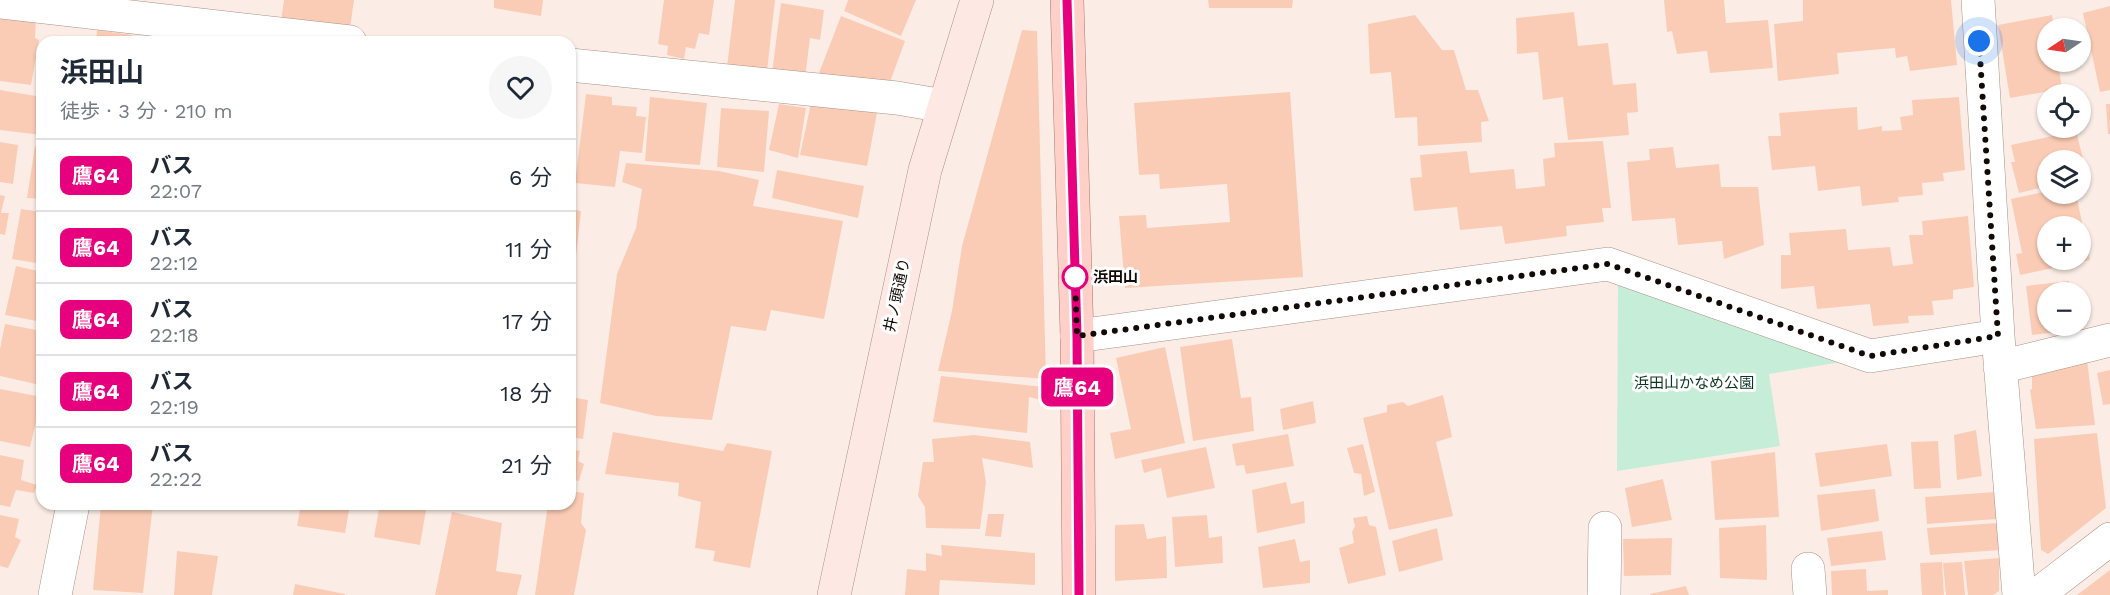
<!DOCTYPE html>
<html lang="ja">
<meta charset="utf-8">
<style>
:root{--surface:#fff;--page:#f6f6f7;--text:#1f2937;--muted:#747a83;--line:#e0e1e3}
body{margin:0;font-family:"Work Sans","Noto Sans JP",sans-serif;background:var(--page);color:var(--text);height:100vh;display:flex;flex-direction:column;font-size:22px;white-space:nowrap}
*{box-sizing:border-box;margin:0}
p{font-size:20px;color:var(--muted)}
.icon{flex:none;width:33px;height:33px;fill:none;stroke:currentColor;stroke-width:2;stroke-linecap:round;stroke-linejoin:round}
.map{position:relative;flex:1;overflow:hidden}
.drawer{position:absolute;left:36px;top:36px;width:540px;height:474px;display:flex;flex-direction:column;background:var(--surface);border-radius:18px;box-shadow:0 2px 4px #0004}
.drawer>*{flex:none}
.badge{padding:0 12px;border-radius:9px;font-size:21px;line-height:39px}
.needle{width:39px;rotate:257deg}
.buttons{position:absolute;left:2037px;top:18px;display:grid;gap:12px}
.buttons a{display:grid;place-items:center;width:54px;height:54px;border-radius:50%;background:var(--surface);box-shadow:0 2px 4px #0004;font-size:30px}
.you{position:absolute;width:30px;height:30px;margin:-15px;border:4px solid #fff;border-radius:50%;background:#1a73e8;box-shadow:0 0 0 9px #1a73e833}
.map>.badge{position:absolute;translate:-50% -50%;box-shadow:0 0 0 3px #fff}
.round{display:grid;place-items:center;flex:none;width:63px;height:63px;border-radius:32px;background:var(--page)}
.headline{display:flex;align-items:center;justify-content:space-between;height:102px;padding:0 24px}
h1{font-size:28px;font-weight:700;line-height:45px}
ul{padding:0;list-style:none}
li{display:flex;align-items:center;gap:18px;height:72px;padding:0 24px;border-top:2px solid var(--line)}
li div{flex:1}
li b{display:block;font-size:22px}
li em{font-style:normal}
li .badge{min-width:66px;font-weight:700;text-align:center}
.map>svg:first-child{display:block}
.green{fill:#c5edd8}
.building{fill:#fbccb5;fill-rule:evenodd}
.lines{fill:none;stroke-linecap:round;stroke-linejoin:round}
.minor-casing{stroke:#a79187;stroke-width:34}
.secondary-casing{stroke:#a79187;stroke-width:34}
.primary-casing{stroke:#aa776d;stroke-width:34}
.minor{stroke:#fff;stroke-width:33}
.secondary{stroke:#fee8e4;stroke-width:33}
.primary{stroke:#fed0c8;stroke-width:33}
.line-casing{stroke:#fff;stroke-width:14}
.line{stroke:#e6007e;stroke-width:9}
.walk{stroke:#110a06;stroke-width:6;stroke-dasharray:0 10.8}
.stop-dot{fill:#fff;stroke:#e6007e;stroke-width:3}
.labels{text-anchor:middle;stroke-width:6;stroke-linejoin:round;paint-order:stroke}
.stop-label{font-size:15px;font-weight:bold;fill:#110a06;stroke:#fdfdfd;text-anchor:start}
.street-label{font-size:15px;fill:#110a06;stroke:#fdfdfd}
.park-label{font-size:15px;fill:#0c3525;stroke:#fdfdfd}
</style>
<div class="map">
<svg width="2110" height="595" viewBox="0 0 2110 595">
<rect width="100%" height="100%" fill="#fbede6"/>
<!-- green -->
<path class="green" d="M 1618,274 L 1859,359 L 1769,374 L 1780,446 L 1617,471 Z"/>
<!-- building -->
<path class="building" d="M 284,0 L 354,0 L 350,28 L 281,21 Z
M 494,0 L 543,0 L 541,16 L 494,8 Z
M 664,0 L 714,0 L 709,35 L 699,33 L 695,49 L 686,47 L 684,59 L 667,55 L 668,46 L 658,44 Z
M 735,0 L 775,0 L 767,71 L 727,67 Z
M 848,0 L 916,0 L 901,36 L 844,11 Z
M 1208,0 L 1293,0 L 1292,8 L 1209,8 Z
M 1664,0 L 1724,0 L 1726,23 L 1768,20 L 1773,68 L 1710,73 L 1707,51 L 1677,54 L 1672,31 L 1667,32 Z
M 1803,0 L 1951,0 L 1957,65 L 1910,71 L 1907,56 L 1896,58 L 1895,48 L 1837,53 L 1839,74 L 1778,81 L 1774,24 L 1803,21 Z
M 781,3 L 824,10 L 820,40 L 810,38 L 805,78 L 772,73 Z
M 2110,6 L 2110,90 L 2100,92 L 2083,13 Z
M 1574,12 L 1578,46 L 1608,43 L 1613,85 L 1636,83 L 1638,112 L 1627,113 L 1629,135 L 1568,140 L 1563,97 L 1543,100 L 1538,52 L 1517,54 L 1516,18 Z
M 0,15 L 36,19 L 35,38 L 39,40 L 31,85 L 0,81 Z
M 1415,15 L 1442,50 L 1454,50 L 1466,90 L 1478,90 L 1489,121 L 1481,122 L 1482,142 L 1418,146 L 1417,117 L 1395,118 L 1391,72 L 1370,74 L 1368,24 Z
M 2052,15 L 2054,28 L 2048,28 L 2048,62 L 2058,62 L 2062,89 L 2010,98 L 1998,25 Z
M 841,16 L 905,41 L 889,85 L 868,78 L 866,81 L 817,78 Z
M 97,30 L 132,35 L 131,42 L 96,42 Z
M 1022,30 L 1037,31 L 1046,379 L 938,371 L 952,311 L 962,246 Z
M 49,37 L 81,40 L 81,42 L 49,42 Z
M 0,90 L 42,97 L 42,135 L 0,130 Z
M 1290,92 L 1303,277 L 1125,288 L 1119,216 L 1146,215 L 1147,228 L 1230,222 L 1227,184 L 1160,189 L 1159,174 L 1139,175 L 1134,103 Z
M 586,94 L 612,97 L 612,105 L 637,107 L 636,116 L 646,117 L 642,153 L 620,151 L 615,187 L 575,183 Z
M 650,97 L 707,103 L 700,165 L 645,161 Z
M 1959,97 L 1965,170 L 1943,173 L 1944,181 L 1922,183 L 1923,195 L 1898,197 L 1899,202 L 1862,206 L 1860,186 L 1818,191 L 1815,166 L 1772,170 L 1768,136 L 1781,136 L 1779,113 L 1857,107 L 1858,130 L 1882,126 L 1882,131 L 1902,130 L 1900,117 L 1913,115 L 1912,100 Z
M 811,103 L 877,113 L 867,166 L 800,155 Z
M 779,104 L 806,108 L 798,158 L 769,150 Z
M 2106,104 L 2110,104 L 2110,134 L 2108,134 Z
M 721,108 L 769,111 L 764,172 L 717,167 Z
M 2076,131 L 2088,178 L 2080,179 L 2080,160 L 2048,160 L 2048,186 L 2019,193 L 2011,162 L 2015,162 L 2011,145 Z
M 1603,141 L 1611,208 L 1602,208 L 1604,222 L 1566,226 L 1567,236 L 1505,244 L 1502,226 L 1460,230 L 1457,207 L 1414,211 L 1410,178 L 1422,177 L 1420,155 L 1467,151 L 1470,173 L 1514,169 L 1516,189 L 1545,186 L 1543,159 L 1555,157 L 1554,143 Z
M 0,142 L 18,145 L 13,184 L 0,182 Z
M 35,146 L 42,147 L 42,199 L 27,198 Z
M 1673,147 L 1676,168 L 1719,164 L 1721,187 L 1758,187 L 1764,245 L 1724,259 L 1722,241 L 1678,245 L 1675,218 L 1632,221 L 1627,162 L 1650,160 L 1649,149 Z
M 626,163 L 719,171 L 759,180 L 753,206 L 843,221 L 824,319 L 771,310 L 766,331 L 731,326 L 712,420 L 656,416 L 600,403 L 617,274 L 636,228 L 642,189 L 622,182 Z
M 777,170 L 864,186 L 858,218 L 772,198 Z
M 2048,191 L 2048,194 L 2076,194 L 2090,260 L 2020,275 L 2016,254 L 2022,253 L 2011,199 ZM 2048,226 L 2080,226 L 2080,260 L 2048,260 Z
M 0,195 L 5,196 L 1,213 L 9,213 L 5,235 L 0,234 Z
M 21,209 L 42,212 L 42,264 L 12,259 Z
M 570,209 L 581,211 L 575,265 L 570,265 Z
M 1968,216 L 1974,287 L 1953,290 L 1953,299 L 1932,301 L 1934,315 L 1908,316 L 1909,323 L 1873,326 L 1870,304 L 1817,309 L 1814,286 L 1781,289 L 1781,255 L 1791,255 L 1789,233 L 1846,229 L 1848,250 L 1890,247 L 1893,266 L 1913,264 L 1909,235 L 1923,235 L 1922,221 Z
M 16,266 L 42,272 L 42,322 L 5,315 Z
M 2069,281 L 2070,292 L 2048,292 L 2048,326 L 2074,326 L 2075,330 L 2032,335 L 2026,286 Z
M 5,324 L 42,331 L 40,385 L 0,376 L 0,349 Z
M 1232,339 L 1241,398 L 1251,397 L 1254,431 L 1193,441 L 1180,347 Z
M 1165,347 L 1185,443 L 1115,459 L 1110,433 L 1131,429 L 1116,358 Z
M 2087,360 L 2095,425 L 2036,429 L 2030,390 L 2032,389 L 2032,366 Z
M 2110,370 L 2110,404 L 2103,405 L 2097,373 Z
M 941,376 L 1044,387 L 1045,401 L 1029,397 L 1027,433 L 933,422 Z
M 0,389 L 42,397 L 30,447 L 0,441 Z
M 1443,395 L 1452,437 L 1436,442 L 1453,516 L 1389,530 L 1363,418 L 1387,412 L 1387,405 L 1403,402 L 1408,406 Z
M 570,397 L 588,400 L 583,439 L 570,437 Z
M 1313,401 L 1316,423 L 1283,430 L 1280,409 Z
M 1976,430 L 1982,476 L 1957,480 L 1954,435 Z
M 613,432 L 723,451 L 727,443 L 772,451 L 750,568 L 713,561 L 715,551 L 695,548 L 701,502 L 678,496 L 679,483 L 605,474 Z
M 2097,433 L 2106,508 L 2048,554 L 2041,550 L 2034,439 Z
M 1288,434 L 1294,466 L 1246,474 L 1244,465 L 1236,466 L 1232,444 Z
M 974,435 L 1030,442 L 1033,468 L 982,458 L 986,482 L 980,529 L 926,528 L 925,507 L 918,496 L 923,462 L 934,462 L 932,439 Z
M 1938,441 L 1941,488 L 1914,489 L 1911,442 Z
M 1363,444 L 1375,492 L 1364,496 L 1361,474 L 1354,473 L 1347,448 Z
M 1887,444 L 1892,476 L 1820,487 L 1815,453 Z
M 1206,447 L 1215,488 L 1167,498 L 1161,468 L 1144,473 L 1141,460 Z
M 570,449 L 580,451 L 578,461 L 584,464 L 579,481 L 570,479 Z
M 1775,452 L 1779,517 L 1715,520 L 1711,461 Z
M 0,455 L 24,460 L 21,480 L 37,485 L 34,493 L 16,490 L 10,507 L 0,505 Z
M 1663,479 L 1672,520 L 1632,527 L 1625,488 Z
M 1286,482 L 1291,504 L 1304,501 L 1305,523 L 1257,533 L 1252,490 Z
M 1875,489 L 1879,521 L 1821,531 L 1817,495 Z
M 570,491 L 584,493 L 581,523 L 586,530 L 574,595 L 535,595 L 548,504 L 570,504 Z
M 1995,492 L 1997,519 L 1927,524 L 1925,497 Z
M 101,504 L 153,504 L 143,593 L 93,590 Z
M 301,504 L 350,504 L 345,533 L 297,526 Z
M 380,504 L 427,504 L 420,545 L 374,537 Z
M 452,512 L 502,523 L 496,571 L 522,575 L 517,595 L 435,595 Z
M 988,514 L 1004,514 L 1001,537 L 985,536 Z
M 0,515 L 19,519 L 15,537 L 21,540 L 8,568 L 0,566 Z
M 1207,515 L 1209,538 L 1222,536 L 1223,563 L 1175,567 L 1172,517 Z
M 1367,516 L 1369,525 L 1376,527 L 1386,575 L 1348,584 L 1339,548 L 1354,543 L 1352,532 L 1355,526 L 1353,518 Z
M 1997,523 L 2000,550 L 1930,555 L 1927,528 Z
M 1144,524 L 1147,539 L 1166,536 L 1167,578 L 1115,581 L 1115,525 Z
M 1766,525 L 1767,580 L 1720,578 L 1719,528 Z
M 1437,528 L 1443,560 L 1399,572 L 1392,541 Z
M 1882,531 L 1886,560 L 1831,566 L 1827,538 Z
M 1672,538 L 1671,575 L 1624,576 L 1623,539 Z
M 1295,539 L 1300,562 L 1310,560 L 1310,583 L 1263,588 L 1258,547 Z
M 941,545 L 1035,553 L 1035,585 L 940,580 L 939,595 L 905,595 L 907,569 L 926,571 L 926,553 L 942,556 Z
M 177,551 L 218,556 L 212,595 L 174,595 Z
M 1999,558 L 1999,591 L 1993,595 L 1968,595 L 1964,561 Z
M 1942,562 L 1944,595 L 1922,595 L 1920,563 Z
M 1962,562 L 1965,595 L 1946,595 L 1943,563 Z
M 1866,569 L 1867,591 L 1888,590 L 1888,595 L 1832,595 L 1831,571 Z
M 2110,570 L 2110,595 L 2077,595 Z
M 295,584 L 345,594 L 345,595 L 293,595 Z
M 1686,586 L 1689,595 L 1650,595 L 1650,594 Z"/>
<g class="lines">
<!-- minor casing -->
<g class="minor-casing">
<path id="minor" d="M 1978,0 L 1998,336 L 2019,595
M 0,2 L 350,42
M 570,65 L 897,98 L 944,106
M 1077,336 L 1608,264 L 1870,356 L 1998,336
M 2000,367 L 2110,340
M 1808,569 L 1810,595
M 55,595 L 73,504
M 1604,595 L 1605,528
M 2037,595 L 2110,539"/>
</g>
<!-- secondary casing -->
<g class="secondary-casing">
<path id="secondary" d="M 834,595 L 925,170 L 977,0"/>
</g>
<!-- primary casing -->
<g class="primary-casing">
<path id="primary" d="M 1067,0 L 1077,336 L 1079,595"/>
</g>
<!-- minor -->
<use href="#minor" class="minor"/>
<!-- secondary -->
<use href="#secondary" class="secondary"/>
<!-- primary -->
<use href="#primary" class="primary"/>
</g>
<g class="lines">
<!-- line casing -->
<g class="line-casing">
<path id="line" d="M 1067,0 L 1077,336 L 1079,595"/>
</g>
<!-- line -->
<use href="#line" class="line"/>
<!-- walk -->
<path class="walk" d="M 1075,277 L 1077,336 L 1608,264 L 1870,356 L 1998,336 L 1979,41"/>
</g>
<!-- markers -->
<circle class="stop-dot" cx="1075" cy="277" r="12"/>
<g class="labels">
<!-- stop labels -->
<g class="stop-label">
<text x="1093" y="282">浜田山</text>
</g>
<!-- street labels -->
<g class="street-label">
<text transform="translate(897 295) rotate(-78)" y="5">井ノ頭通り</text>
</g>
<!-- park labels -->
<g class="park-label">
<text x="1694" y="388">浜田山かなめ公園</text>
</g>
</g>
</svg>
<div class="buttons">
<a><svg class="needle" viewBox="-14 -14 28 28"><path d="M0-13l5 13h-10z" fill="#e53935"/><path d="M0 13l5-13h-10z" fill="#747a83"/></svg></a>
<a><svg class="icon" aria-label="locate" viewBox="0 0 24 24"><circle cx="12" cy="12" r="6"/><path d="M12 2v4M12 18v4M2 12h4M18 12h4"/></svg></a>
<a><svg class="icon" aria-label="layers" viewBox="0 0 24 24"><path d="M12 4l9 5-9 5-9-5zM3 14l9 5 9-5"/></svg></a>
<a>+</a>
<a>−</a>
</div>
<div class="you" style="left:1979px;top:41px"></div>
<b class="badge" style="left:1077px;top:387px;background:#e6007e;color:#fff">鷹64</b>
<section class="drawer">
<div class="headline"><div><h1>浜田山</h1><p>徒歩 · 3 分 · 210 m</p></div><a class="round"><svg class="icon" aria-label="heart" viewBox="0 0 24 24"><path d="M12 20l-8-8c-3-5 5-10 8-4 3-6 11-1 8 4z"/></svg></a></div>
<ul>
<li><span class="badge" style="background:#e6007e;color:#fff">鷹64</span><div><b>バス</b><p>22:07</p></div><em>6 分</em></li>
<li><span class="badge" style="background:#e6007e;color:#fff">鷹64</span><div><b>バス</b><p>22:12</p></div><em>11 分</em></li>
<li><span class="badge" style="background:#e6007e;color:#fff">鷹64</span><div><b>バス</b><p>22:18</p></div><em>17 分</em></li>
<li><span class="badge" style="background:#e6007e;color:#fff">鷹64</span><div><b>バス</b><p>22:19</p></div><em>18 分</em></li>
<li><span class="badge" style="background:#e6007e;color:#fff">鷹64</span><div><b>バス</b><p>22:22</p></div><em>21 分</em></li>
</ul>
</section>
</div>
